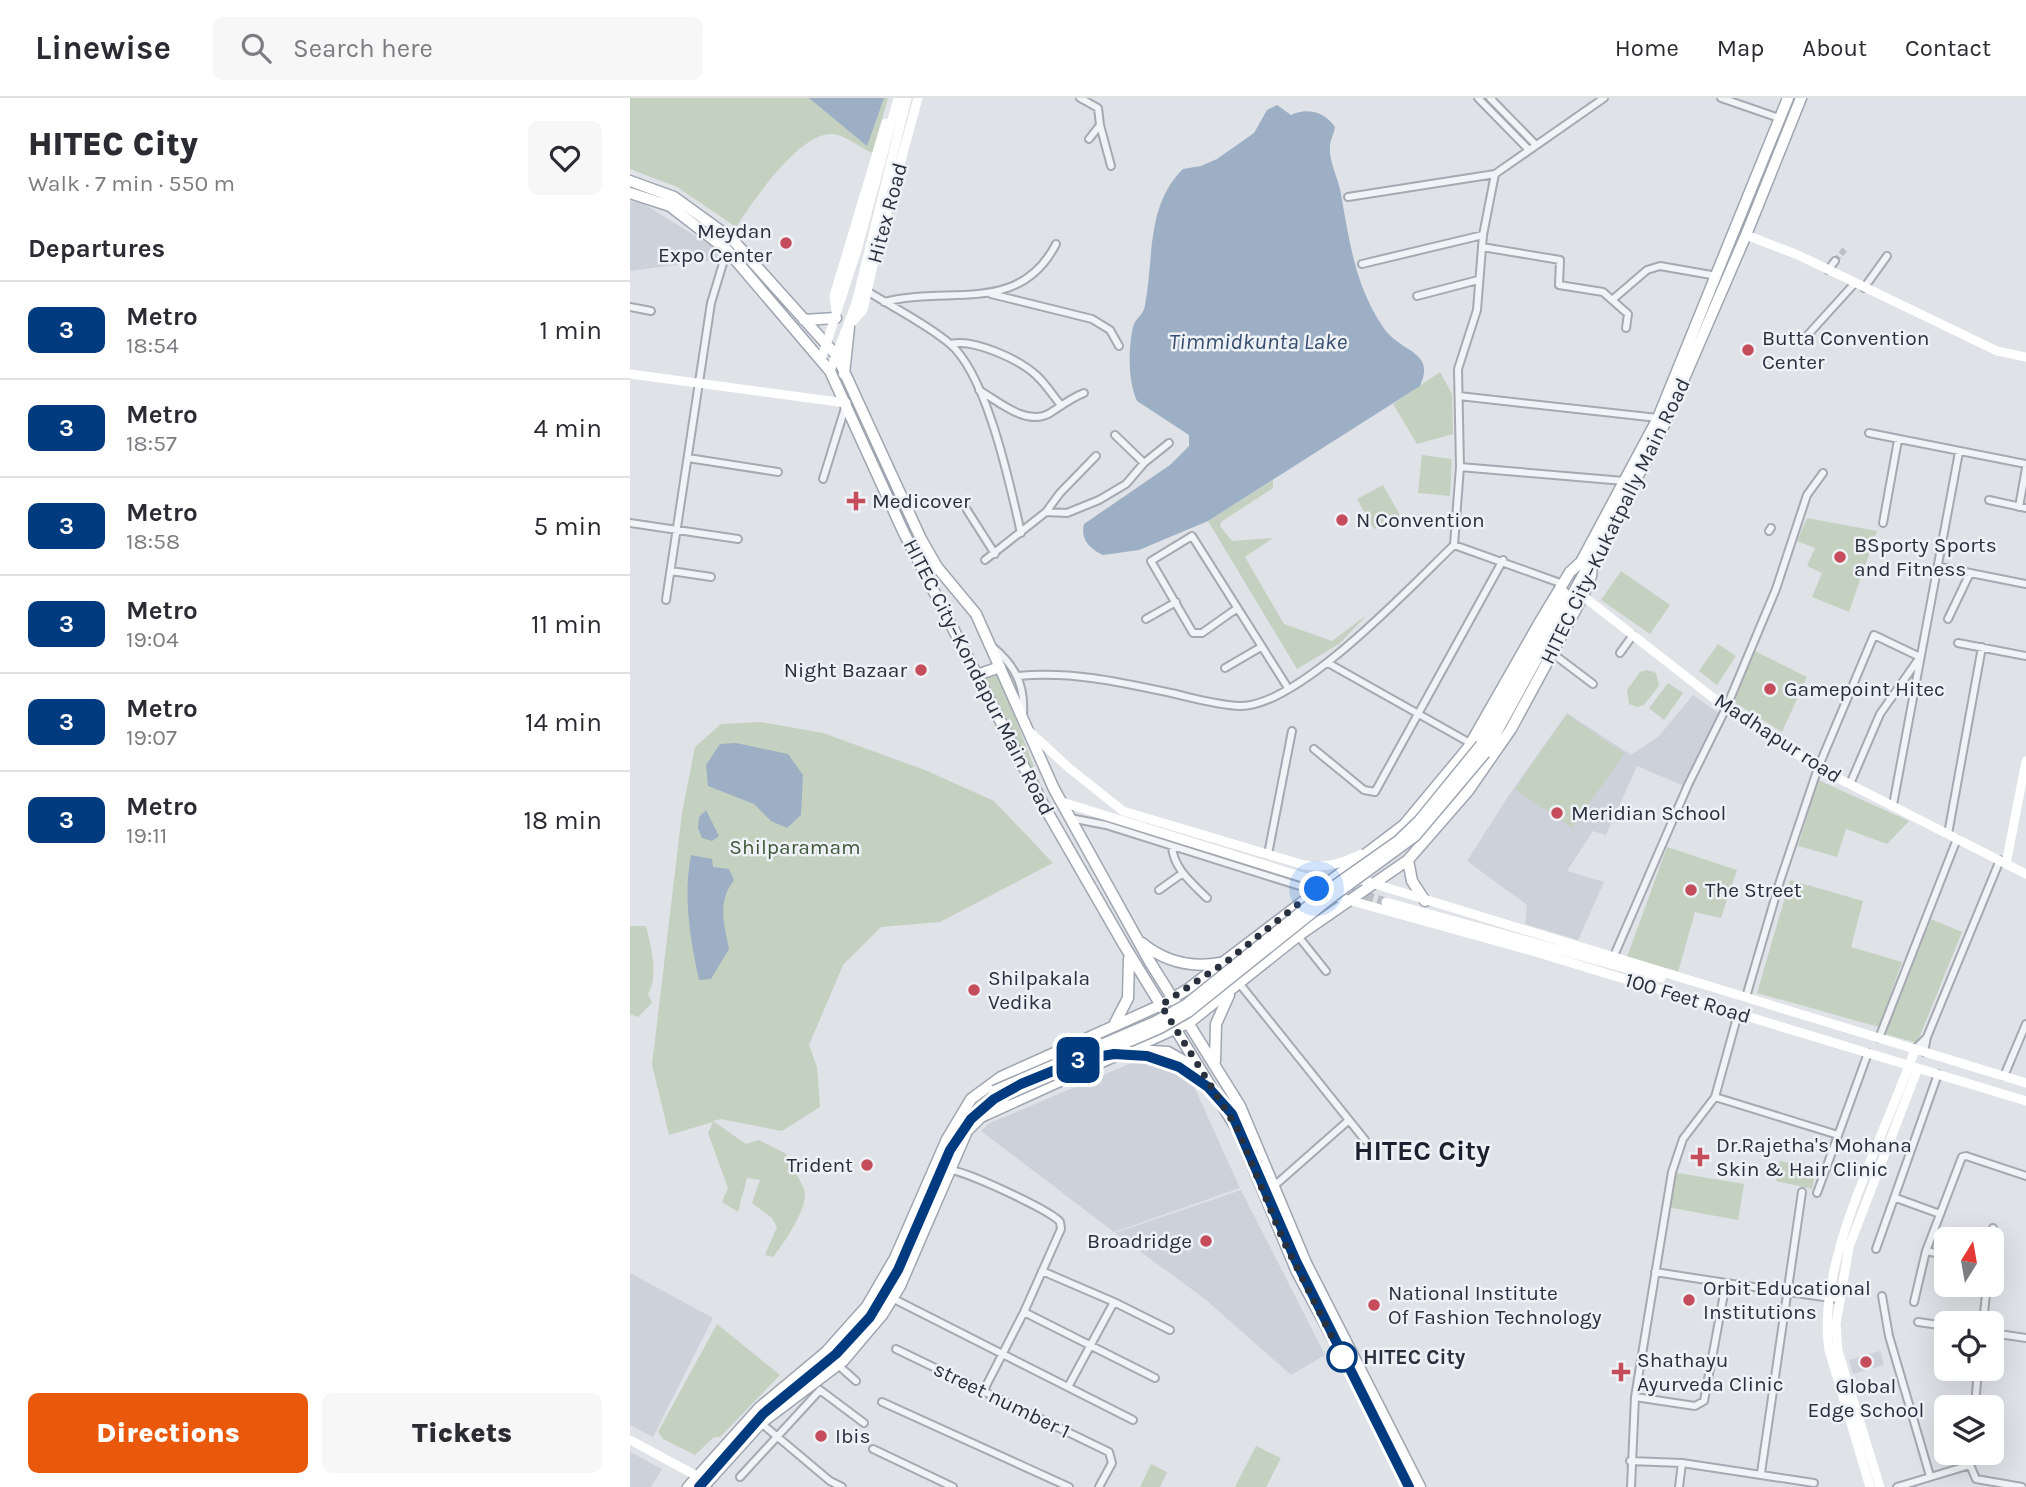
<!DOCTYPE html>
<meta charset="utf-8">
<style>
:root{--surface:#fff;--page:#f7f7f7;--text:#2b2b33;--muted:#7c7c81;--line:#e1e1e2;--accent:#ea580c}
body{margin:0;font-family:Karla,sans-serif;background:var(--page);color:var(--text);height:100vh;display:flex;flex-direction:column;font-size:26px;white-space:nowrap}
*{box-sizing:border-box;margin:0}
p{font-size:23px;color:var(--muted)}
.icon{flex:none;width:38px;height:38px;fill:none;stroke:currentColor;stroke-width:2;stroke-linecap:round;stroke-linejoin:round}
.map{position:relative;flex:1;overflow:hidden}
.side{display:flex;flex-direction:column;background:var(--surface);width:630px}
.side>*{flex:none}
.badge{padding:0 14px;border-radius:10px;font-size:24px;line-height:46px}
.needle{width:46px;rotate:11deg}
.controls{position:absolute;left:1304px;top:1129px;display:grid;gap:14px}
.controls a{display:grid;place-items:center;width:70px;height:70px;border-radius:10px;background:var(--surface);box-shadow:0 7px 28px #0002;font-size:35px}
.you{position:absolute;width:35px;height:35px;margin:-18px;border:5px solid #fff;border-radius:50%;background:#1a73e8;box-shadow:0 0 0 10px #1a73e833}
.map>.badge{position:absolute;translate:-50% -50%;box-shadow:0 0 0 4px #fff}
h2{padding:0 28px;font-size:26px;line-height:63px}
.round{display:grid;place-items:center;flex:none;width:74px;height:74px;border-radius:10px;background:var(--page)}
.summary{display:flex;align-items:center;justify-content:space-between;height:119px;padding:0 28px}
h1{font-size:33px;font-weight:800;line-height:52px}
.button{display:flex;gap:14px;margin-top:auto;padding:14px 28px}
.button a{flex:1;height:80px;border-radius:10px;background:var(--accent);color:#fff;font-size:28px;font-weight:800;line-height:80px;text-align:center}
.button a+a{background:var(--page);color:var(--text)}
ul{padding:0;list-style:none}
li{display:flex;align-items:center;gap:21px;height:98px;padding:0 28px;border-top:2px solid var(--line)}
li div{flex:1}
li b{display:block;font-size:26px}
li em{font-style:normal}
li .badge{min-width:77px;font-weight:700;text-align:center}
header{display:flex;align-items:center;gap:42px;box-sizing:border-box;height:98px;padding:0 35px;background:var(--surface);border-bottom:2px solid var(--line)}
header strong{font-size:33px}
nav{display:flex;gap:38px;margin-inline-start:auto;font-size:24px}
.search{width:490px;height:63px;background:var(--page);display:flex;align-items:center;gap:18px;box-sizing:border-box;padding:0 24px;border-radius:10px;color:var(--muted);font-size:26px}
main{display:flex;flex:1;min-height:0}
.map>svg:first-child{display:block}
.built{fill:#cdd1d9}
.green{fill:#c4d1c1}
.water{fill:#9cafc5}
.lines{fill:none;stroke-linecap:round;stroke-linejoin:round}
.street-tunnel{stroke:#bbbec5;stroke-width:6;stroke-dasharray:6 3;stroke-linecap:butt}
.secondary-tunnel{stroke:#bbbec5;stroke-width:9;stroke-dasharray:9 4.5;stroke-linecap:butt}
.street-casing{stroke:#a5a9b1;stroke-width:10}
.primary-casing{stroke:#9fa6b2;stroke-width:13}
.street{stroke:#f2f3f6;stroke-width:6}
.secondary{stroke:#fff;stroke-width:9}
.primary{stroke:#fff;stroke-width:10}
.rail{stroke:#7a8190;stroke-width:2;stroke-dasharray:3.5 7;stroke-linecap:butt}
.primary-bridge-casing{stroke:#9fa6b2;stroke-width:13;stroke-linecap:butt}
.primary-bridge{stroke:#fff;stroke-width:10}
.line-casing{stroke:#fff;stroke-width:16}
.line{stroke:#003b80;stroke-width:10}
.walk{stroke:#29303e;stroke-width:7;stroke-dasharray:0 12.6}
.poi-dot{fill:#c54c5a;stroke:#eef1f5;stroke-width:2.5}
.stop-dot{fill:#fff;stroke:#003b80;stroke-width:3.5}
.labels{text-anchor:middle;stroke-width:5;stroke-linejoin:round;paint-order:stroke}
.street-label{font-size:21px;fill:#29303e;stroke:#eef1f5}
.poi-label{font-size:21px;fill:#29303e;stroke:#eef1f5;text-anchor:start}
.park-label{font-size:21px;fill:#3d5837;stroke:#eef1f5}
.stop-label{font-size:21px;font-weight:bold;fill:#29303e;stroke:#eef1f5;text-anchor:start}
.water-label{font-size:23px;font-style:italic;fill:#364e6f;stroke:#eef1f5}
.district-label{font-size:28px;font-weight:bold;fill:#1b212e;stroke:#eef1f5}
</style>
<header>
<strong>Linewise</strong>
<div class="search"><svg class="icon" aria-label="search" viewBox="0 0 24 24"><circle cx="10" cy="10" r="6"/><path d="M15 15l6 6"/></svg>Search here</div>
<nav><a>Home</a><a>Map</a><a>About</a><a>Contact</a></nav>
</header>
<main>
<section class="side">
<div class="summary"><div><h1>HITEC City</h1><p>Walk · 7 min · 550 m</p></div><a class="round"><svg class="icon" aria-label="heart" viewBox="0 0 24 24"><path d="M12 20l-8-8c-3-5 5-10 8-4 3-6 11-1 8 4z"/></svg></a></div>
<h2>Departures</h2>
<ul>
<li><span class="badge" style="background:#003b80;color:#fff">3</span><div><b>Metro</b><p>18:54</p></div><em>1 min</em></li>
<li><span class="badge" style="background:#003b80;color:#fff">3</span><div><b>Metro</b><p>18:57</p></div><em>4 min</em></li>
<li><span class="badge" style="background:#003b80;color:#fff">3</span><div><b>Metro</b><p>18:58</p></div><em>5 min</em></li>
<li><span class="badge" style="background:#003b80;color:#fff">3</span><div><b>Metro</b><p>19:04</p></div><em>11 min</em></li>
<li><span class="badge" style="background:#003b80;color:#fff">3</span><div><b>Metro</b><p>19:07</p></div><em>14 min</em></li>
<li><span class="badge" style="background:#003b80;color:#fff">3</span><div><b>Metro</b><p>19:11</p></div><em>18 min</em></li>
</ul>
<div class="button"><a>Directions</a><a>Tickets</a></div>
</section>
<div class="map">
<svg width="1396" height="1389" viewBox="0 0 1396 1389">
<rect width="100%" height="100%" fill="#dfe2e7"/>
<!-- built -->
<path class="built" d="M 0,103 L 12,105 L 85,150 L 91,161 L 0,173 Z
M 1063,597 L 1090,616 L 1054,688 L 1007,668 L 976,737 L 963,733 L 937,773 L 974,784 L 948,842 L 895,826 L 897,807 L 837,763 L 879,697 L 937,615 L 1001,657 L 1029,638 Z
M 511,961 L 549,974 L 561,982 L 610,1090 L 484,1134 L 351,1033 L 360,1025 Z
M 611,1092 L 695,1257 L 661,1277 L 575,1201 L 485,1135 Z
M 0,1175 L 83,1220 L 23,1339 L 0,1327 Z
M 1250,1253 L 1254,1267 L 1223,1276 L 1219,1262 Z
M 0,1354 L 32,1371 L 21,1389 L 0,1389 Z"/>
<!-- green -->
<path class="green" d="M 0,0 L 258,0 L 242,55 C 232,50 220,41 208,37 C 173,27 123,104 106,129 L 47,89 L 0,71 Z
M 810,274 L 822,296 L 823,336 L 787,346 L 763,306 Z
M 792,357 L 822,361 L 820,398 L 788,395 Z
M 643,382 L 643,390 L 591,424 L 590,428 L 602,443 L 643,440 L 615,459 L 654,526 L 702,543 L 738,516 L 709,546 L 667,571 L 578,423 Z
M 753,387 L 770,417 L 744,431 L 727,401 Z
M 1177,420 L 1247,433 L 1219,514 L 1182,499 L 1192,475 L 1177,468 L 1185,450 L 1167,443 Z
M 991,473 L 1040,507 L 1020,536 L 971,502 Z
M 1088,546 L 1106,558 L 1087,587 L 1069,573 Z
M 1125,553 L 1177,579 L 1152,634 L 1104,604 Z
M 1017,572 L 1026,575 L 1029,588 L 1014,607 L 1007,609 L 999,606 L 997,592 L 1010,574 Z
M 368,574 L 412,690 L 354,578 L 362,579 Z
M 1038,585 L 1053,595 L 1034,622 L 1019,610 Z
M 937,616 L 994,656 L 942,730 L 885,691 Z
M 131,624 L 193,635 L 295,672 L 364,703 L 423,765 L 310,824 L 251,829 L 213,867 L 179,947 L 187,969 L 190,1009 L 152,1033 L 91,1021 L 83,1023 L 116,1046 L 129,1042 L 156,1056 C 161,1069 169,1079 174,1091 C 180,1108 154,1145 143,1159 L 135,1157 L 147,1129 L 142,1120 L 122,1105 L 130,1082 L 117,1080 L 108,1114 L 92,1104 L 98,1090 L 78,1035 L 83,1024 L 39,1037 L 22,967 L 52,715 L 65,649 L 91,626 Z
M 1188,682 L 1279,723 L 1257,746 L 1216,731 L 1207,759 L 1168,748 Z
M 1037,749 L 1107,772 L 1091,820 L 1065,814 L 1048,874 L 997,859 Z
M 1160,782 L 1233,803 L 1221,849 L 1272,864 L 1249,929 L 1127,895 Z
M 1301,821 L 1332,834 L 1287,945 L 1255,936 Z
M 0,828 L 16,828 C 21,848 29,877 18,896 L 22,905 L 8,919 L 0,916 Z
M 1150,1063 L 1186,1071 L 1182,1091 L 1146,1083 Z
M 1042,1074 L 1114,1086 L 1108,1122 L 1037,1109 Z
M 87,1226 L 150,1277 L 90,1339 L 84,1339 L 65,1357 L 33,1341 L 28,1334 Z
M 626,1348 L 651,1360 L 636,1389 L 605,1389 Z
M 521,1366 L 537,1374 L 530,1389 L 510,1389 Z"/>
<!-- water -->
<path class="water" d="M 179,0 L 254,0 L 237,48 Z
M 647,7 L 661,17 C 677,9 695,14 705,29 C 704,36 700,42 700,49 C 699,63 707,78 710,91 C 719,140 724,186 753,229 C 771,256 806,252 790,288 L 578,423 L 509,452 L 473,457 C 460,451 450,441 454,426 L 540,367 L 559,348 L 559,337 L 507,303 C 498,283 498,251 503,229 C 505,220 514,217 515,207 C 524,160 516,107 553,71 L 571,68 L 587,61 L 624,35 L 637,12 Z
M 106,645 L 158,656 L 173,677 L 171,717 L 157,730 L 141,723 L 124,706 L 78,688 L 76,667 L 90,646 Z
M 76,712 L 89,738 L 82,743 L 72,740 L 68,730 L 69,719 Z
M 61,757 L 82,761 L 83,769 L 99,771 L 104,782 C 87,804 94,826 99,851 L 81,881 L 69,882 C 60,841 53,798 61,757 Z"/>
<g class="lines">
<!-- street-tunnel -->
<path class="street-tunnel" d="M 1205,163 L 1216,150"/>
<!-- secondary-tunnel -->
<path class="secondary-tunnel" d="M 683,782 L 756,804"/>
<!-- street casing -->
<g class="street-casing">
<path id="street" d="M 450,0 L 468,10 L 470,27 L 459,41
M 848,0 L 899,52
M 860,0 L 906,47
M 1091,0 L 1149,20
M 470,27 L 481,68
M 718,99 L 865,76 L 974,0
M 852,149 L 930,162 L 929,187 L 973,194 L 998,216 L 996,230
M 732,166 L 853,137
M 1198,172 L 1205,163
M 1234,190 L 1257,158
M 237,193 C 264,210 295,225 319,245 C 357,276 380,387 391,435
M 361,196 L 462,221 L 480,232 L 489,248
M 787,198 L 848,182
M 982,202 L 1017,172 L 1030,168 L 1087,178
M 254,204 C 319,187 389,218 426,146
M 0,209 L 21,213
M 1175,240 L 1224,186
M 321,246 C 343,240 390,262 406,277 C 416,286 423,298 431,307
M 349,292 C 368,303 397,329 420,315 C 431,308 441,300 454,295
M 829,298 L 1028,320
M 1239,335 L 1396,366
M 485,337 L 514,365
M 58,360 L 148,374
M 830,369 L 994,383
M 193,381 L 215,310
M 1359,402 L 1396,410
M 1389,409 L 1396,370
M 337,412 L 365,456
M 416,414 L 437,415 L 469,402 L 496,386 L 514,365 L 539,345
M 0,425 L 108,441
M 1253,425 L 1268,342
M 1139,433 L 1141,430
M 824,447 L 933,486
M 355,462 L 416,414 L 430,395 L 466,358
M 1310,469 L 1396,486
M 41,473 L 81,479
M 36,502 L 81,205 L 97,152
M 606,511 L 572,535 L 563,535 L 521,463 L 562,438 L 658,590
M 516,521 L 546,504
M 1318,521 L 1340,475
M 1328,545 L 1396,558
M 364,550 C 385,568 395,587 393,616
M 922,555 L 963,586
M 990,555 L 1003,537
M 698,565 L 840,645
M 595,570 L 631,549
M 388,578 C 441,573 490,584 541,595 C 563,600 587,607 610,608 C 669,609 781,488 824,447 L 830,369 L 828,271 L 847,212 L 853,137 L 865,76
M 684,651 L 734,692 L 745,694 L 873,462
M 1263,707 L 1329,354
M 440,720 L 476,727 L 676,790
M 1318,736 L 1352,549
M 542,748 C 543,770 562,785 577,800
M 638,756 L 662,633
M 529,792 L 553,775
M 668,838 L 696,873
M 983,860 L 1058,687 L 1097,608 L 1146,491 L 1177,397 L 1193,375
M 609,885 L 735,1042
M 1116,899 L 1150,783 L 1188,670 L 1244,537 L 1290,559 L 1250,616 L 1220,686
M 1297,939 L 1370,762
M 1249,940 L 1327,741
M 1285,951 L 1297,939 L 1294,954
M 1374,978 L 1396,926
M 1085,999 L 1208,1037
M 319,1072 C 334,1072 422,1113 430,1124 L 431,1131 L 394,1214 L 356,1288
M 643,1089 L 719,1022
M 1187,1095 L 1238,955
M 1266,1100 L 1310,1116
M 1362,1147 L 1363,1130
M 1246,1151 L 1308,976
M 1296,1153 L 1316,1157
M 412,1173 L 484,1204 L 540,1232
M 1096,1185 L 1208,1201
M 1252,1198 L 1259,1238 L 1300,1378
M 262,1200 L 503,1322
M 1284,1204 L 1296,1153 L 1332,1059 L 1336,1058 L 1396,1078
M 394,1214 L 525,1280
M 1288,1224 L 1316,1228
M 1353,1225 L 1357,1186
M 1362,1235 L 1396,1240
M 266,1251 L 479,1354 L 482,1365 L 469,1389
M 208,1267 L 226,1283
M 438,1289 L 484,1204
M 1005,1299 L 1065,1308 L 1074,1303 L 1096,1185 L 1025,1174
M 252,1304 L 439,1389
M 1345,1309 L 1348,1270
M 131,1325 L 200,1383 L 212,1389
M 243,1351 L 323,1389
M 1000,1363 L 1052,1365 L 1184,1385
M 1340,1367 L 1346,1381 L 1392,1389
M 1131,1375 L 1172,1094
M 110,1379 L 190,1292 L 234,1325
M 1001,1389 L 1005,1299 L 1042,1074 L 1053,1041 L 1085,999 L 1108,916
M 1049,1389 L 1052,1365
M 1267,1389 L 1340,1367 L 1341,1354"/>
</g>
<!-- primary casing -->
<g class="primary-casing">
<path id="primary" d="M 0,83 L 44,99 L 102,141 L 207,258 L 291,441 L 307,469 L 346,516 L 424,691 L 520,864 L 610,1008 L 676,1165 L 790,1389
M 0,95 L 40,108 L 97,152 L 200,273 L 273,433 L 414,708 L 494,847 L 608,1033 L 667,1174 L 758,1343 L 779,1389
M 174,222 L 206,220
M 214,276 L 219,229
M 347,577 L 370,569
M 851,647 L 934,495
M 855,655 L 1027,343 L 1116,137 L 1171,0
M 778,762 L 782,783 L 795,803
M 512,845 C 534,863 561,870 590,865
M 485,925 L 498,900 L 499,861
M 505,952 L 538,954 L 566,970
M 585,963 L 586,926 L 599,897
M 58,1389 L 129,1310 L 196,1254 L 237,1208 L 265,1160 L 317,1041 L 341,1001 L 371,979 L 531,907 L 558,891 L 774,727 L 838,650 L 911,522 L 940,474 L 951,464 L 1028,320 L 1158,0
M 73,1389 L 131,1325 L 213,1263 L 252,1217 L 270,1188 L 337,1033 L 351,1019 L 560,924 L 668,838 L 778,762 L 838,693 L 881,631 L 953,498 L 961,478 L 962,466"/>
</g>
<!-- street -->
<use href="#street" class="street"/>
<!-- secondary -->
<path class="secondary" d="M 1116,137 L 1168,157 L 1367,253 L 1396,259
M 250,140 L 288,0
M 206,213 L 204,198 L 256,25
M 222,224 L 233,212 L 246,154
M 191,262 L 227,152 L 268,0
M 200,273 L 226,205 L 277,0
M 0,276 L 216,305
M 953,498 L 1082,599 L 1188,670 L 1396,776
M 400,634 L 439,670 L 493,713 L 674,767 C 696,770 711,766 731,756
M 432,704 L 683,782
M 1376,766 L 1396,663
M 722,779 L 1396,985
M 700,797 L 902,853 L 1396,1003
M 756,804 L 1031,880
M 0,1342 L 67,1378
M 1240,1389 L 1199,1252 C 1185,1163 1256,1036 1285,951
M 1250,1389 L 1208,1253 L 1206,1226 L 1219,1149 L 1288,970"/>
<!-- primary -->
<use href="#primary" class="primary"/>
<!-- rail -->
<path class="rail" d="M 62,1389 C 87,1360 111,1330 139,1305 C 171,1277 206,1254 232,1221 C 281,1159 291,1065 345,1011 C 370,985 411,970 445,959 C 472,950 500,949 528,956 C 622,982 633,1089 672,1164 C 688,1196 703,1229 719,1261 C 741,1303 766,1345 784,1389"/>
<!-- primary-bridge casing -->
<g class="primary-bridge-casing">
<path id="primary-bridge" d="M 364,993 L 527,923 L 556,907 L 697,793 L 768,743 L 789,723 L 851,647
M 376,997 L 530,930 L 558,914 L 699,801 L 785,738 L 855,655"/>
</g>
<!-- primary-bridge -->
<use href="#primary-bridge" class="primary-bridge"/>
</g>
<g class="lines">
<!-- line casing -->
<g class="line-casing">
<path id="line" d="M 69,1389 L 133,1316 L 206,1256 L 240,1219 L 268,1172 L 320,1052 L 341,1021 L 364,1001 L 391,986 L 450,962 L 484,956 L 517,958 L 549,969 L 578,989 L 602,1016 L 666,1163 L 779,1389"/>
</g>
<!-- line -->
<use href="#line" class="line"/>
<!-- walk -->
<path class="walk" d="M 687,791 L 596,864 L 531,907 L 608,1032 L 653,1142 L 712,1259"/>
</g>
<!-- markers -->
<g class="poi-dot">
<circle cx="156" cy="145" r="7"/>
<circle cx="1118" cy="252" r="7"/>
<path d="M222.5 392.5h7v7h7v7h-7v7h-7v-7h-7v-7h7z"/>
<circle cx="712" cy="422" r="7"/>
<circle cx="1210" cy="459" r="7"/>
<circle cx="291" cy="572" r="7"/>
<circle cx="1140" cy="591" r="7"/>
<circle cx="927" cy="715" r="7"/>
<circle cx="1061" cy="792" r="7"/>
<circle cx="344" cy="892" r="7"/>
<path d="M1066.5 1048.5h7v7h7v7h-7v7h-7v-7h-7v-7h7z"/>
<circle cx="237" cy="1067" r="7"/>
<circle cx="576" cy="1143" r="7"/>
<circle cx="1059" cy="1202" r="7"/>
<circle cx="744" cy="1207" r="7"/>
<circle cx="1236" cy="1264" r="7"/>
<path d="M987.5 1263.5h7v7h7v7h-7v7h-7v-7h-7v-7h7z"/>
<circle cx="191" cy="1338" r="7"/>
</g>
<circle class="stop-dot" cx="712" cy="1259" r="14"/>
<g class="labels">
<!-- street labels -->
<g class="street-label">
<text transform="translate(257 115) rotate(-75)" y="7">Hitex Road</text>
<text transform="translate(985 423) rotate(-64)" y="7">HITEC City–Kukatpally Main Road</text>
<text transform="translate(349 579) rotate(63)" y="7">HITEC City–Kondapur Main Road</text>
<text transform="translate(1148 640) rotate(33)" y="7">Madhapur road</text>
<text transform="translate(1058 900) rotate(17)" y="7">100 Feet Road</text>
<text transform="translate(372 1302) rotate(26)" y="7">street number 1</text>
</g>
<!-- poi labels -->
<g class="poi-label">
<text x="142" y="140" text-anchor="end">Meydan<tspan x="142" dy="24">Expo Center</tspan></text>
<text x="1132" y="247">Butta Convention<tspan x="1132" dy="24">Center</tspan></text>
<text x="242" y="410">Medicover</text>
<text x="726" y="429">N Convention</text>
<text x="1224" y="454">BSporty Sports<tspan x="1224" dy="24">and Fitness</tspan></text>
<text x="277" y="579" text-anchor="end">Night Bazaar</text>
<text x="1154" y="598">Gamepoint Hitec</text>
<text x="941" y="722">Meridian School</text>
<text x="1075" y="799">The Street</text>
<text x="358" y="887">Shilpakala<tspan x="358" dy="24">Vedika</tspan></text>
<text x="1086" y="1054">Dr.Rajetha's Mohana<tspan x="1086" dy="24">Skin &amp; Hair Clinic</tspan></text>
<text x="223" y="1074" text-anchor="end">Trident</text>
<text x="562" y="1150" text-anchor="end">Broadridge</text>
<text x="1073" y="1197">Orbit Educational<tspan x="1073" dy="24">Institutions</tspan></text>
<text x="758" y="1202">National Institute<tspan x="758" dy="24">Of Fashion Technology</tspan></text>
<text x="1007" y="1269">Shathayu<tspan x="1007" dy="24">Ayurveda Clinic</tspan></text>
<text x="1236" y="1295" text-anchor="middle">Global<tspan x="1236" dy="24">Edge School</tspan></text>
<text x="205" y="1345">Ibis</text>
</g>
<!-- park labels -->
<g class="park-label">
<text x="165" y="756">Shilparamam</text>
</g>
<!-- stop labels -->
<g class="stop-label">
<text x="733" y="1266">HITEC City</text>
</g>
<!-- water labels -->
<g class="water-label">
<text x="628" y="251">Timmidkunta Lake</text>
</g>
<!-- district labels -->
<g class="district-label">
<text x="792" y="1062">HITEC City</text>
</g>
</g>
</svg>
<div class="controls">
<a><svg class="needle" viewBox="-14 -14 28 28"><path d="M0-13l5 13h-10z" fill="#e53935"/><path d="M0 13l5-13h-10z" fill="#7c7c81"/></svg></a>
<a><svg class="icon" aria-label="locate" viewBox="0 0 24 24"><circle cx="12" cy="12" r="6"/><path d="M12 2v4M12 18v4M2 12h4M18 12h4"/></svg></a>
<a><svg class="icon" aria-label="layers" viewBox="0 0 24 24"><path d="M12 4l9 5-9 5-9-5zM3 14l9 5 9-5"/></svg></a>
</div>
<div class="you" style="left:687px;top:791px"></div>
<b class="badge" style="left:448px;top:962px;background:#003b80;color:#fff">3</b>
</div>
</main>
